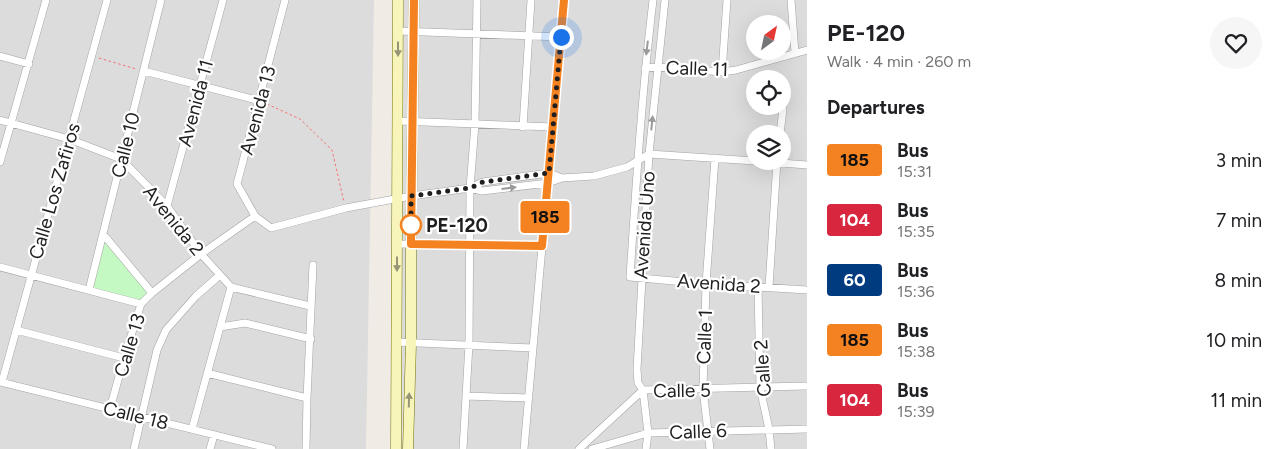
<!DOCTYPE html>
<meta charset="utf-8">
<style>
:root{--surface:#fff;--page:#f6f6f6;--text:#202124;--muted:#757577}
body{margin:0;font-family:Figtree,sans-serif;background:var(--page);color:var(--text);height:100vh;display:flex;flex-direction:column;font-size:19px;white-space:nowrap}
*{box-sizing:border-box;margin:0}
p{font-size:16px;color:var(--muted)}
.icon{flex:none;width:28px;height:28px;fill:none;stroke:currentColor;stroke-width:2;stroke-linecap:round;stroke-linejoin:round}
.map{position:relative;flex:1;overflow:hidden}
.panel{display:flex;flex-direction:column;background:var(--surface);width:475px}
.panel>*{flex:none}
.badge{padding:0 10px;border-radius:4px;font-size:18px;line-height:32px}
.needle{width:32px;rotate:33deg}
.buttons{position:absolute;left:746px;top:15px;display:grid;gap:10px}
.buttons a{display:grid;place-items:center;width:45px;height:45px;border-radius:50%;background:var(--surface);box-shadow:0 5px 20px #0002;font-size:25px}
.you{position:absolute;width:25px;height:25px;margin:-12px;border:4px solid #fff;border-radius:50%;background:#1a73e8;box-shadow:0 0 0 8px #1a73e833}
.map>.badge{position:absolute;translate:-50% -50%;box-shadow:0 0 0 2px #fff}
h2{padding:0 20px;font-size:19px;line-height:45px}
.round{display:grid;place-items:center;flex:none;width:52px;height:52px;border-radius:26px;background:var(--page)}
.head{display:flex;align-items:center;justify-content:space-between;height:85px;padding:0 20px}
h1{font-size:24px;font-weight:700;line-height:38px}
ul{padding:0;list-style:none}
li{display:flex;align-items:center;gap:15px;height:60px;padding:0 20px}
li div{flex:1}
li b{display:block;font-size:19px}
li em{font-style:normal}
li .badge{min-width:55px;font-weight:700;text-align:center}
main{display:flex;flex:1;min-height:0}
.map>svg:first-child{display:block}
.residential{fill:#dddcdc;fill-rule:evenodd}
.park{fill:#c5f9c3}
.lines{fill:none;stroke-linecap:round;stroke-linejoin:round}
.street-casing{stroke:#a3a3a3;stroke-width:8}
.secondary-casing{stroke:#757507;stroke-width:11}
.path{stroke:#f76f6f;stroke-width:1;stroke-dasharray:2.5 2.5;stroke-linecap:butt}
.street{stroke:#fff;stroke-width:7}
.secondary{stroke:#f8f5bb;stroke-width:10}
.oneway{fill:#9a9a9a}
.oneway2{fill:#969575}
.line-casing{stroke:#fff;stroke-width:11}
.line{stroke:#f58220;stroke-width:8}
.walk{stroke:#1f1f1f;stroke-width:5;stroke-dasharray:0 9}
.stop-dot{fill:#fff;stroke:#f58220;stroke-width:2.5}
.labels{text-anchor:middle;stroke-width:4.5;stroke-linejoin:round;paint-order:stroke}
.street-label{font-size:19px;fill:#1f1f1f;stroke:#fff}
.stop-label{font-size:19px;font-weight:bold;fill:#1f1f1f;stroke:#fff;text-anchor:start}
</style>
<main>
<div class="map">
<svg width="807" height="449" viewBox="0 0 807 449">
<rect width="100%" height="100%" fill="#f0ebe5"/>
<!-- residential -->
<path class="residential" d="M 0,0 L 374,0 L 366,449 L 0,449 Z
M 404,0 L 807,0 L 807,449 L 401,449 ZM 755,24 L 782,24 L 782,51 L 755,51 ZM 755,79 L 782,79 L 782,106 L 755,106 ZM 755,134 L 782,134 L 782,161 L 755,161 Z"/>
<!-- park -->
<path class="park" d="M 103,234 L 152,293 L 141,304 L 89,290 Z"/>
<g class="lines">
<!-- street casing -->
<g class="street-casing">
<path id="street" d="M 285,0 L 237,184 L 255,216 L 271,228 L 346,208 L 411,196 L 470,188 L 483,182 L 549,173 L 562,178
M 653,0 C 642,92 636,184 630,277 L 706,284 L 807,290
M 791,0 L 795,53
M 398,31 L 561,37
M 0,56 L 29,64
M 645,68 L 657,67 L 722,72 L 736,70 L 807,50
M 144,71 L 260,101
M 722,72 L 727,0
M 0,120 L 69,139 L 121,159 L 167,206 L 201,254 L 231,287
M 398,121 L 553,127
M 523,127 L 531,0
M 780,134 L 783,109
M 757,161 L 807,165
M 0,162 L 46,0
M 470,188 L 482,191 L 548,183 L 562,178 L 594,176 L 627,167 L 649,154 L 755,161
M 167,206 L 223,0
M 103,234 L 152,293
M 397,244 L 542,246
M 0,267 L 141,304
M 231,287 L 310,306
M 758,287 L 760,388 L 769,429 L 771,449
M 769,287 L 777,161
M 89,290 L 161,0
M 220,327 L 245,323 L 311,339
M 16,330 L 124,358
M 396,342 L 533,348
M 207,373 L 307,398
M 0,382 L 272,449
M 2,382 L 107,0
M 466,396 L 529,398
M 110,409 L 124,358 L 141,304 L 152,293 L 201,254 L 255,216
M 192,429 L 231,287
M 134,449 L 157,350 L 166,330 L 196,296 L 220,275
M 210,449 L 214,435
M 306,449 L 307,398 L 313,265
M 463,449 L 469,344 L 470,188 L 475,124 L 477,0
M 524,449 L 564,0
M 579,449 L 643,390 L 807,386
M 592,449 L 648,433 L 807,429
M 646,449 L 648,433 L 643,390 L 638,383 L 637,369 L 649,154 L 665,0
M 710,449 L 703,389 L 706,284 L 715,158"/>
</g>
<!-- secondary casing -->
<g class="secondary-casing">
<path id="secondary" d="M 396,449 L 398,0
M 408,449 L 411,343 L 411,244 L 414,0"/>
</g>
<!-- path -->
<path class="path" d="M 99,58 L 136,69
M 267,104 L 300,119 L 332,150 L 344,202"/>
<!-- street -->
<use href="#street" class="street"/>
<!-- secondary -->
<use href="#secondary" class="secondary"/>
</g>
<!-- one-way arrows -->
<defs><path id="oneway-solid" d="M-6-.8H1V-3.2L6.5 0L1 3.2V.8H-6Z" transform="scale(1.25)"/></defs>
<g class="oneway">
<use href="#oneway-solid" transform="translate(647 48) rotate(97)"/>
<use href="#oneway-solid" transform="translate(652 123) rotate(-84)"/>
<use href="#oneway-solid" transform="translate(509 188) rotate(-7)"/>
</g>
<g class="oneway2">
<use href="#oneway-solid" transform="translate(398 49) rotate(90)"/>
<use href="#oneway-solid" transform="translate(397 264) rotate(90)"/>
<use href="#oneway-solid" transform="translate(409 400) rotate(-88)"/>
</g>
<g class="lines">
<!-- line casing -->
<g class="line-casing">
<path id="line" d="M 414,0 L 411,244 L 542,246 L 564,0"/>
</g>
<!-- line -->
<use href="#line" class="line"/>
<!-- walk -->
<path class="walk" d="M 411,225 L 411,228 L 411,196 L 470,188 L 483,182 L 549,173 L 561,37"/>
</g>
<!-- markers -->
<circle class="stop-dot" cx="411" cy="225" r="10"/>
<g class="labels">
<!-- street labels -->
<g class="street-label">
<text transform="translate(697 68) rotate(2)" y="7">Calle 11</text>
<text transform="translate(195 103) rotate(-75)" y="7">Avenida 11</text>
<text transform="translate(257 110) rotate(-75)" y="7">Avenida 13</text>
<text transform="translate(125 145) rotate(-76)" y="7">Calle 10</text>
<text transform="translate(54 191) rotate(-74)" y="7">Calle Los Zafiros</text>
<text transform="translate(174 220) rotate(51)" y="7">Avenida 2</text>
<text transform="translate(644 225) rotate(-86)" y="7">Avenida Uno</text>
<text transform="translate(719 283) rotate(4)" y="7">Avenida 2</text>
<text transform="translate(704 337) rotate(-88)" y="7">Calle 1</text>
<text transform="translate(129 345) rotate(-73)" y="7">Calle 13</text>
<text transform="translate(762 368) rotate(-94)" y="7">Calle 2</text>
<text transform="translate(682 390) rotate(-1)" y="7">Calle 5</text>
<text transform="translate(136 415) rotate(14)" y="7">Calle 18</text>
<text transform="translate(698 431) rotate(-2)" y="7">Calle 6</text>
</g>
<!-- stop labels -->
<g class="stop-label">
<text x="426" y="232">PE-120</text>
</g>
</g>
</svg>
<div class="buttons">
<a><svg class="needle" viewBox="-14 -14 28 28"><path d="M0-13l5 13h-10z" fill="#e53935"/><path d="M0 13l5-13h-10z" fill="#757577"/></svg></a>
<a><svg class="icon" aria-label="locate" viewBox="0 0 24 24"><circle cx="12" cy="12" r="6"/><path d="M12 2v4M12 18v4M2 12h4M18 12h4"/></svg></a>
<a><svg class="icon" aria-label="layers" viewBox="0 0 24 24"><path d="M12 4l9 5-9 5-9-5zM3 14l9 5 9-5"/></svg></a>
</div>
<div class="you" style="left:561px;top:37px"></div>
<b class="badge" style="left:545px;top:217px;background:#f58220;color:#111">185</b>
</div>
<section class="panel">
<div class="head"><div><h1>PE-120</h1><p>Walk · 4 min · 260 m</p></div><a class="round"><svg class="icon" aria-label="heart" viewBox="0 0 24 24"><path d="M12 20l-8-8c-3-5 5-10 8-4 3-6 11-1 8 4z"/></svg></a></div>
<h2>Departures</h2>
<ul>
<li><span class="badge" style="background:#f58220;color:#111">185</span><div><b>Bus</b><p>15:31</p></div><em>3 min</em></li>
<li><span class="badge" style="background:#d7263d;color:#fff">104</span><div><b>Bus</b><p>15:35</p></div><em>7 min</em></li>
<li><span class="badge" style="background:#003b80;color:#fff">60</span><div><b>Bus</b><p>15:36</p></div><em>8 min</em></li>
<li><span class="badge" style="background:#f58220;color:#111">185</span><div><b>Bus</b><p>15:38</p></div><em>10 min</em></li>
<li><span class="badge" style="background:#d7263d;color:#fff">104</span><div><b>Bus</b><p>15:39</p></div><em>11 min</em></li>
</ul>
</section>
</main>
